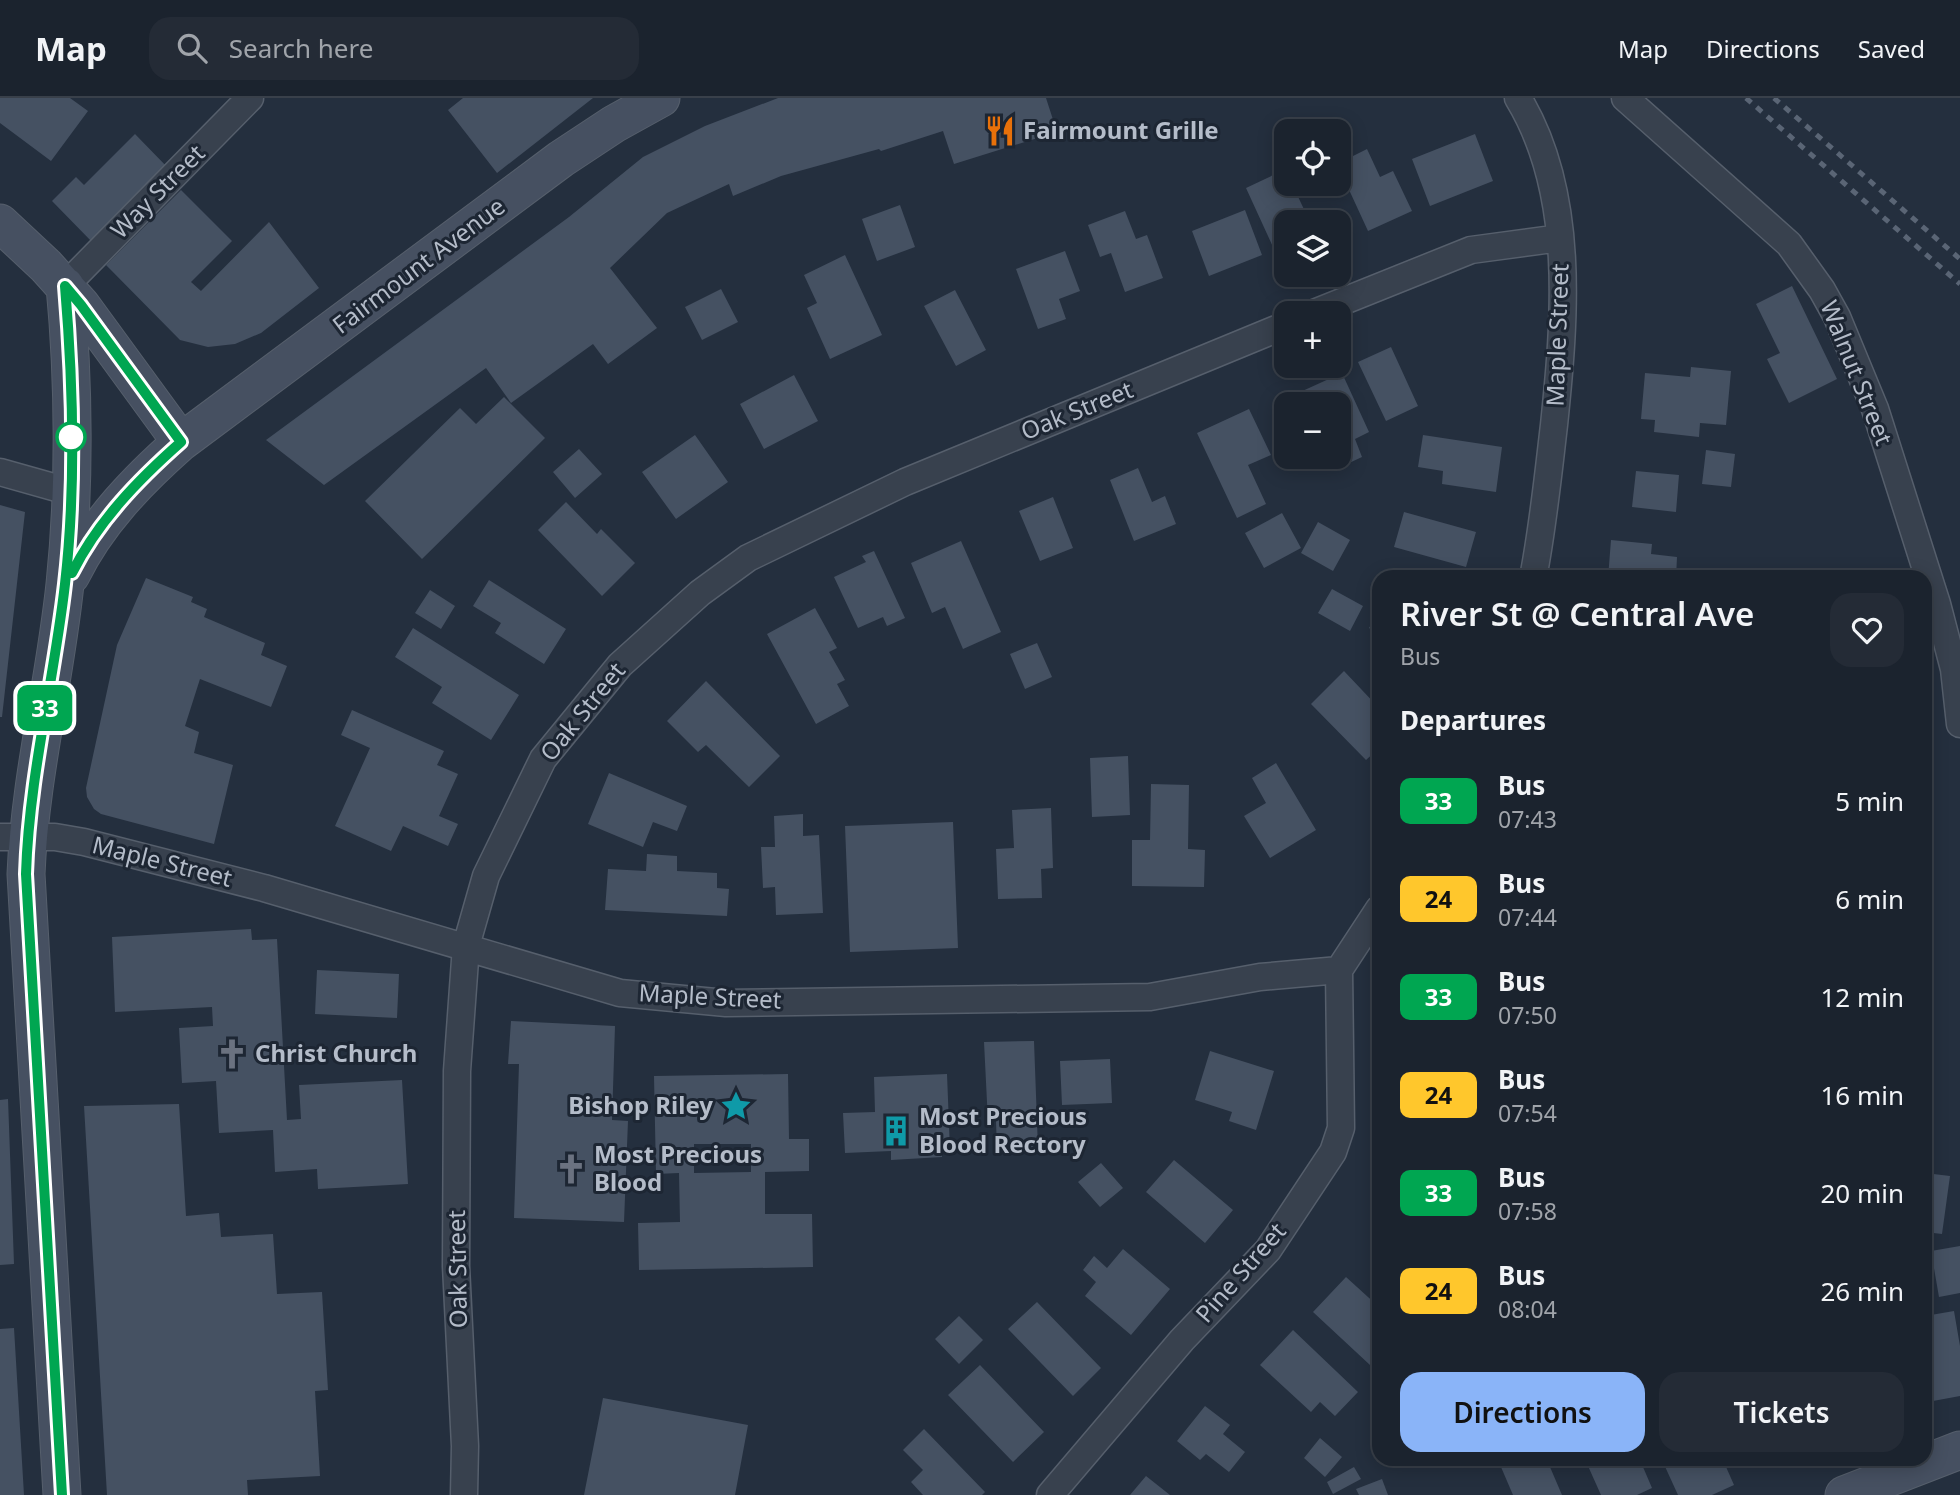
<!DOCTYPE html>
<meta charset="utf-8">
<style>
:root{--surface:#1b232e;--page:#242b36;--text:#f1f3f6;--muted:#a0a4aa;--line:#39404a;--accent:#8ab4f8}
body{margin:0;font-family:"Noto Sans",sans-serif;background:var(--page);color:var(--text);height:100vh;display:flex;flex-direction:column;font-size:26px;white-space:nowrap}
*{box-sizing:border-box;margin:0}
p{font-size:23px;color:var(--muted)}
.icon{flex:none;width:38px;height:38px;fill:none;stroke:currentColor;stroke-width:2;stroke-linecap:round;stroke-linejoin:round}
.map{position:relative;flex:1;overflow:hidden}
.panel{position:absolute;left:1372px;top:472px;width:560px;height:896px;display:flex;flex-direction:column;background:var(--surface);border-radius:21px;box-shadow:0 4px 18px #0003,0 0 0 2px var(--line)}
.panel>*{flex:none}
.badge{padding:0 14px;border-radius:10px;font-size:24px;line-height:46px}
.buttons{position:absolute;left:1274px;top:21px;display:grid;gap:14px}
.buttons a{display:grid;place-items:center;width:77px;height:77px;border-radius:14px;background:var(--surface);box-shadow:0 4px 18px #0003,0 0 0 2px var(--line);font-size:35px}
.map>.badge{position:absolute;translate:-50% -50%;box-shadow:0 0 0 4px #fff}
h2{padding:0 28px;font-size:26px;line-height:63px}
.round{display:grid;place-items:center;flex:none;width:74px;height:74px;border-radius:21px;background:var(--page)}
.head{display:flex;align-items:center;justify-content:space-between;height:119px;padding:0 28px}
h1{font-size:33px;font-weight:600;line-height:52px}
.action{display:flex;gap:14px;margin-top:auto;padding:14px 28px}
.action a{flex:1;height:80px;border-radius:21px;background:var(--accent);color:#111;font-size:28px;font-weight:600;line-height:80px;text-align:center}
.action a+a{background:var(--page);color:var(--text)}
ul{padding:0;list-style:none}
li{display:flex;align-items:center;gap:21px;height:98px;padding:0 28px}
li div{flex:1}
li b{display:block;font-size:26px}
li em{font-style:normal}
li .badge{min-width:77px;font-weight:700;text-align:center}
header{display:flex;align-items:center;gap:42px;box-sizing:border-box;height:98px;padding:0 35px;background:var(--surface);border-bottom:2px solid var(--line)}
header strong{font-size:33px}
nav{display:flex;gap:38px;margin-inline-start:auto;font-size:24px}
.search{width:490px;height:63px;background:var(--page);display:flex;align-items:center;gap:18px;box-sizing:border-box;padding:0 24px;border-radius:21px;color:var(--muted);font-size:26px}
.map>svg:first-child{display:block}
.building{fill:#455162;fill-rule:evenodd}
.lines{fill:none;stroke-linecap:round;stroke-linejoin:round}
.street-casing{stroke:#565f6c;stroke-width:29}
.secondary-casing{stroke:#565f6c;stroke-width:39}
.street{stroke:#38414e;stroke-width:26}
.secondary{stroke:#465061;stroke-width:37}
.rail{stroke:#5a6575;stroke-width:5;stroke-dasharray:7 7;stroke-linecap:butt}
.line-casing{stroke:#fff;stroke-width:16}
.line{stroke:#00a651;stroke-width:10}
.stop-dot{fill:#fff;stroke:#00a651;stroke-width:3.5}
.labels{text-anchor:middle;stroke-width:6;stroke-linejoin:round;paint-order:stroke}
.poi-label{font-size:24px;font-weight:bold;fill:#b4bcc9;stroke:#1d2633;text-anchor:start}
.street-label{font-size:24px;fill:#b4bcc9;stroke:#1d2633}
</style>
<header>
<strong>Map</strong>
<div class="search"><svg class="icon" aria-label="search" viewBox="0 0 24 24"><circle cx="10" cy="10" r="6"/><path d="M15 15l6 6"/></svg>Search here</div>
<nav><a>Map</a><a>Directions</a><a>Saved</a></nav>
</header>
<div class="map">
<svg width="1960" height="1397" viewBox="0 0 1960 1397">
<rect width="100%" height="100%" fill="#242f3e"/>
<!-- building -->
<path class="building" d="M 0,0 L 70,0 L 88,13 L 51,63 L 0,25 Z
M 463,0 L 593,0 L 497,75 L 448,12 Z
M 778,0 L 1046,0 L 1057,34 L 954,66 L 943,33 L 881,53 L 879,51 L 781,78 L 733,98 L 729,86 L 667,115 L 610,170 L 657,230 L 608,266 L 593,246 L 511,305 L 486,270 L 324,387 L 266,342 L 569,119 L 643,59 L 705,28 Z
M 135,36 L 169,71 L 93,145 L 52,103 L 76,79 L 84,87 Z
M 1475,36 L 1493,83 L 1430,108 L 1412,61 Z
M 1367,51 L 1380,79 L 1393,73 L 1412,113 L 1368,133 L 1339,70 L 1339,65 Z
M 1286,71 L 1286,86 L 1292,86 L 1310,124 L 1286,124 L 1286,143 L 1273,149 L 1246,90 Z
M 181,92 L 232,143 L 191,184 L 201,193 L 269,124 L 319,190 L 261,235 L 235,246 L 208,249 L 180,242 L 106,167 Z
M 900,107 L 915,149 L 877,163 L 862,121 Z
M 1245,112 L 1262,157 L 1209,178 L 1192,133 Z
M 1125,113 L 1136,141 L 1147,137 L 1163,180 L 1125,194 L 1111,155 L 1100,159 L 1088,127 Z
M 1065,153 L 1080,193 L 1059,201 L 1066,221 L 1038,231 L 1016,171 Z
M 845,157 L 882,237 L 830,261 L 807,210 L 817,205 L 804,177 Z
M 1792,188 L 1837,281 L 1789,305 L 1767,261 L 1780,255 L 1756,206 Z
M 721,191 L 738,224 L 702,242 L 685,209 Z
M 955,192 L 986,252 L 956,268 L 924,208 Z
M 1391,249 L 1418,308 L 1386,323 L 1358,264 Z
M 1691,269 L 1731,273 L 1726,327 L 1700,325 L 1699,339 L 1654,334 L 1655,322 L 1641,321 L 1645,275 L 1690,279 Z
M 1342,275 L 1369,334 L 1355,341 L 1362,359 L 1334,372 L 1327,359 L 1339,359 L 1339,306 L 1303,306 L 1298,295 Z
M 794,277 L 818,323 L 764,351 L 740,306 Z
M 504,299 L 545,340 L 422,461 L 365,403 L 460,310 L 476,326 Z
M 1249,311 L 1271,357 L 1248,367 L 1266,406 L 1237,420 L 1197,335 Z
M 695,337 L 728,384 L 676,421 L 642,374 Z
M 1423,337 L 1502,349 L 1496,394 L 1442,386 L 1443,373 L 1418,369 Z
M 579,351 L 602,376 L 575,400 L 553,374 Z
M 1706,352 L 1735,356 L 1731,389 L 1702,386 Z
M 1138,370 L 1152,404 L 1165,398 L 1176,426 L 1134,443 L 1110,382 Z
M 1636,373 L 1679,377 L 1676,414 L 1632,409 Z
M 1053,399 L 1073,450 L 1040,463 L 1019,413 Z
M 566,404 L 597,436 L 601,431 L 635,465 L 602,498 L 538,432 Z
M 0,407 L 25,414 L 2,619 L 0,619 Z
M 1404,414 L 1476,434 L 1466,469 L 1394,449 Z
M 1282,415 L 1301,450 L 1264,470 L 1245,435 Z
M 1318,424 L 1350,442 L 1333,473 L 1301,455 Z
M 1611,442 L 1652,446 L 1651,456 L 1677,459 L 1676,480 L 1608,480 Z
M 961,443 L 1001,534 L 963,551 L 945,509 L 932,515 L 911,465 Z
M 874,453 L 905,520 L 887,528 L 883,519 L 858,530 L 834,479 L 866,464 L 862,458 Z
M 146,480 L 193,499 L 191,504 L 207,511 L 204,519 L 265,545 L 261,557 L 287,568 L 271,609 L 200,581 L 185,628 L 199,634 L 194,655 L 233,667 L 214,746 L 101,716 L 94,711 L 87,699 L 86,690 L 117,547 Z
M 489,482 L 566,531 L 544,566 L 495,535 L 501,525 L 473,508 Z
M 1332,491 L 1363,508 L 1350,533 L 1318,515 Z
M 430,492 L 455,508 L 441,531 L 415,515 Z
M 815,510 L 837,550 L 829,554 L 845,582 L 837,586 L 849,608 L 816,626 L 767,536 Z
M 1379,514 L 1379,536 L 1369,530 Z
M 413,530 L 519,597 L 491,642 L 432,605 L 442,589 L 395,559 Z
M 1037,545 L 1052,579 L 1025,591 L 1010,556 Z
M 1344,573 L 1379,610 L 1379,650 L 1366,662 L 1311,606 Z
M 706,583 L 780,658 L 749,689 L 706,647 L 698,654 L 667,623 Z
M 352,612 L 444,653 L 437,667 L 458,676 L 439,718 L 458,726 L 448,748 L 403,728 L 391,753 L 335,728 L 370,650 L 341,637 Z
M 1128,658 L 1130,717 L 1092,719 L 1090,660 Z
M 1276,665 L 1316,732 L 1270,760 L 1244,718 L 1266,705 L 1252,680 Z
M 609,675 L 687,708 L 677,733 L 653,724 L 643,749 L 588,726 Z
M 1151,686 L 1189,687 L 1188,751 L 1205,752 L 1204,789 L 1132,788 L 1132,742 L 1150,742 Z
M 1051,710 L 1053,770 L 1041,771 L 1042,800 L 998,801 L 996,751 L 1014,750 L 1012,712 Z
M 803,716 L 803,738 L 819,737 L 823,815 L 776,817 L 775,789 L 763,790 L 761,749 L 775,749 L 774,718 Z
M 953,724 L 958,850 L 850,854 L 845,728 Z
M 647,756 L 677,758 L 677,773 L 717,775 L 717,790 L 729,791 L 727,818 L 605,812 L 608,771 L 646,773 Z
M 251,831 L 252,842 L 277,841 L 287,1022 L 301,1021 L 299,987 L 402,982 L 408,1086 L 318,1091 L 317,1071 L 275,1074 L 273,1032 L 219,1035 L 216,983 L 182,985 L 179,930 L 213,928 L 212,909 L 115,914 L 112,839 Z
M 317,872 L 399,876 L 397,920 L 315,916 Z
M 511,923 L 615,928 L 612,1022 L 628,1023 L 624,1124 L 514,1120 L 519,966 L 508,966 Z
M 1034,943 L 1038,1051 L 997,1053 L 996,1023 L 988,1024 L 984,944 Z
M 1210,953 L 1274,973 L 1256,1032 L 1229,1023 L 1232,1014 L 1195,1002 Z
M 1110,961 L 1112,1005 L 1062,1007 L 1060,963 Z
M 788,976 L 789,1041 L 809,1041 L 809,1073 L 765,1074 L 765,1116 L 812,1116 L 813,1169 L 639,1172 L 638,1125 L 680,1124 L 679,1075 L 656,1076 L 654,978 ZM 694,1046 L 751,1046 L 751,1074 L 694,1075 Z
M 947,976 L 950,1052 L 942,1052 L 942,1059 L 891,1062 L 891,1053 L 845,1055 L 843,1015 L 875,1014 L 874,979 Z
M 8,1001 L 14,1166 L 0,1167 L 0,1002 Z
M 179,1006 L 186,1118 L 219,1115 L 221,1139 L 273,1136 L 277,1196 L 322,1194 L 328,1292 L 315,1293 L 320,1378 L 247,1382 L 248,1397 L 107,1397 L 84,1008 Z
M 1174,1062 L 1233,1112 L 1205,1145 L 1146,1094 Z
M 1101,1065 L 1123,1090 L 1100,1109 L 1078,1084 Z
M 1925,1075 L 1950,1078 L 1942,1136 L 1925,1134 Z
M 1960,1148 L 1960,1195 L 1939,1199 L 1931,1153 Z
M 1123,1151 L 1170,1191 L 1131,1237 L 1085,1198 L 1096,1184 L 1083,1172 L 1094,1158 L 1107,1170 Z
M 1346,1179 L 1379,1209 L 1379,1257 L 1370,1267 L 1313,1214 Z
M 1037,1204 L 1101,1270 L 1073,1298 L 1008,1231 Z
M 1954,1213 L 1960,1248 L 1960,1298 L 1933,1303 L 1925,1258 L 1925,1218 Z
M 959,1218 L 983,1242 L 959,1266 L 935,1241 Z
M 14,1230 L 24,1397 L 0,1397 L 0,1231 Z
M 1293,1232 L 1358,1294 L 1335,1318 L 1320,1304 L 1311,1314 L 1260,1267 Z
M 980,1267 L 1044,1334 L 1013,1364 L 948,1297 Z
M 603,1300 L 748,1327 L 735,1397 L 584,1397 Z
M 1205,1308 L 1230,1327 L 1223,1336 L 1245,1354 L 1229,1374 L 1206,1356 L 1200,1362 L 1177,1343 Z
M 924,1331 L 985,1394 L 982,1397 L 923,1397 L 911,1384 L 923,1372 L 903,1352 Z
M 1320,1340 L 1342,1359 L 1325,1379 L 1304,1360 Z
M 1498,1362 L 1547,1362 L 1562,1397 L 1513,1397 Z
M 1603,1362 L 1640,1362 L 1652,1390 L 1637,1397 L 1601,1397 L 1588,1368 Z
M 1662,1362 L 1723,1362 L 1734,1387 L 1712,1397 L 1678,1397 Z
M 1354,1369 L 1361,1381 L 1333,1396 L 1327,1384 Z
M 1146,1378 L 1170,1397 L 1130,1397 Z
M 1382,1381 L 1388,1397 L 1359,1397 L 1356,1391 Z"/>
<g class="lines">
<!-- street casing -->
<g class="street-casing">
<path id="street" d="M 1518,0 C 1576,95 1565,221 1554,327 C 1548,378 1543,429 1533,480
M 1625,0 L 1789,146 L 1822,192 L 1837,219 L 1875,311 L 1937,506 L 1954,571 L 1960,626
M 65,188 L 250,0
M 1314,215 L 1471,152 L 1560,140
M 0,374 L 71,394
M 0,739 L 55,739 L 84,744 L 264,790 L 620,895 L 726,905 L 1150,899 L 1260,879 L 1339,872
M 1339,872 L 1379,811
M 464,1397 L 465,1348 L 456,1168 L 457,973 L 466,848 L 486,778 L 543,661 L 620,567 L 700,495 L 748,460 L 905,384 L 1286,227
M 1050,1397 L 1182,1242 L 1268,1152 L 1333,1054 L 1341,1030 L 1339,872"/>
</g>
<!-- secondary casing -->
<g class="secondary-casing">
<path id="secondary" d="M 0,125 L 46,168 L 81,207 L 181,344
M 71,477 C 97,424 137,383 181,344 L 561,61 L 614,26 L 661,0
M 62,1397 L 26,776 C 30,678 55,583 65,486 C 75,391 74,283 65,188
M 1844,1397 L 1960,1352"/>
</g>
<!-- street -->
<use href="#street" class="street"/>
<!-- secondary -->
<use href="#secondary" class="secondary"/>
<!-- rail -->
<path class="rail" d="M 1746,0 L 1960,186
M 1774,0 L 1960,161"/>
</g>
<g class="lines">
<!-- line casing -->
<g class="line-casing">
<path id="line" d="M 62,1397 L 26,776 C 29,678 54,583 65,486 C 76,391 73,283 65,188 L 81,207 L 181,344 C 138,382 98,423 72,475"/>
</g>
<!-- line -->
<use href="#line" class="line"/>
</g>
<!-- icons -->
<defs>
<g id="restaurant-bare" transform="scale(2.415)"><path d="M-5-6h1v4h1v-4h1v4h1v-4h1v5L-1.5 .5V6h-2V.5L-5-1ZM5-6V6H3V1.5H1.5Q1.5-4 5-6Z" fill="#e8710a" stroke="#1d2633" stroke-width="2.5" paint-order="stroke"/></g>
<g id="church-bare" transform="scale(2.415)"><path d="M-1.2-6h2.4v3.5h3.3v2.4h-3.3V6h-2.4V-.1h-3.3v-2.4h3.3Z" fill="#6b7280" stroke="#1d2633" stroke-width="2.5" paint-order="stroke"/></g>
<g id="sight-bare" transform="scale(2.415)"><path d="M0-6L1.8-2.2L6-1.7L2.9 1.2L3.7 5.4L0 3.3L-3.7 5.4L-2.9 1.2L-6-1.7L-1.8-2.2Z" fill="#0f9aa8" stroke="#1d2633" stroke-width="2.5" paint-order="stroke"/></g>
<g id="building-bare" transform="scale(2.415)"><path d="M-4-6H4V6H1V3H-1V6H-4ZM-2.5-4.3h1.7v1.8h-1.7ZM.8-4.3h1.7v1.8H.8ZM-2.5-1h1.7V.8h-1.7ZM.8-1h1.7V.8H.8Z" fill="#0f9aa8" stroke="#1d2633" stroke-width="2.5" paint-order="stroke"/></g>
</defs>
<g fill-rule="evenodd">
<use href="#restaurant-bare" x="1000" y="33"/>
<use href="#church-bare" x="232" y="956"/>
<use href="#sight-bare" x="736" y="1008"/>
<use href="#building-bare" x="896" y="1033"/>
<use href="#church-bare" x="571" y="1071"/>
</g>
<!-- markers -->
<circle class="stop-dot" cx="71" cy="339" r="14"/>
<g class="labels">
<!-- poi labels -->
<g class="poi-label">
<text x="1023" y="41">Fairmount Grille</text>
<text x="255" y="964">Christ Church</text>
<text x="713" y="1016" text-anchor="end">Bishop Riley</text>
<text x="919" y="1027">Most Precious<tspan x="919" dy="28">Blood Rectory</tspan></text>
<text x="594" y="1065">Most Precious<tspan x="594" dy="28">Blood</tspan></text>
</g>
<!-- street labels -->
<g class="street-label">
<text transform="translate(158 94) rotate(-45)" y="8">Way Street</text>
<text transform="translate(419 168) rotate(-37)" y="8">Fairmount Avenue</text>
<text transform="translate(1558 237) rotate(-88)" y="8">Maple Street</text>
<text transform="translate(1856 275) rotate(68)" y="8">Walnut Street</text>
<text transform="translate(1077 313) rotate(-22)" y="8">Oak Street</text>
<text transform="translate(583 614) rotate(-51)" y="8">Oak Street</text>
<text transform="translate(162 764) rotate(14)" y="8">Maple Street</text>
<text transform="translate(710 899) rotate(3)" y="8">Maple Street</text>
<text transform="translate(458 1171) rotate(-91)" y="8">Oak Street</text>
<text transform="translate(1241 1175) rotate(-49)" y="8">Pine Street</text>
</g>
</g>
</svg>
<div class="buttons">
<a><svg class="icon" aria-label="locate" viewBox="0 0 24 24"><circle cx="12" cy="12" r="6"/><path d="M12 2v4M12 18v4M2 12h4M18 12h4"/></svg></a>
<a><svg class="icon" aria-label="layers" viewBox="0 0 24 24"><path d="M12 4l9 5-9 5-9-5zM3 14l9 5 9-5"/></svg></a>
<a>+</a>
<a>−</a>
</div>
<b class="badge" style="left:45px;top:610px;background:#00a651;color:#fff">33</b>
<section class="panel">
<div class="head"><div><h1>River St @ Central Ave</h1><p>Bus</p></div><a class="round"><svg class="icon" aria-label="heart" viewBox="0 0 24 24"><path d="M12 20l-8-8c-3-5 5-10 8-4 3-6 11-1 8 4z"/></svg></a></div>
<h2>Departures</h2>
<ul>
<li><span class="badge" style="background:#00a651;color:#fff">33</span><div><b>Bus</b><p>07:43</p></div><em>5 min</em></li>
<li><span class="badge" style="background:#ffc72c;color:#111">24</span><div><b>Bus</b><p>07:44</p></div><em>6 min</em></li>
<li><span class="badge" style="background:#00a651;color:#fff">33</span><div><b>Bus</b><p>07:50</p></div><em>12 min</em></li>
<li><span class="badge" style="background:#ffc72c;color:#111">24</span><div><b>Bus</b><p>07:54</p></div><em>16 min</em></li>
<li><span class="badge" style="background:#00a651;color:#fff">33</span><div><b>Bus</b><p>07:58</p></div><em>20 min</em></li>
<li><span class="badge" style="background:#ffc72c;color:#111">24</span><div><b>Bus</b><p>08:04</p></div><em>26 min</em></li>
</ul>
<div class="action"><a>Directions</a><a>Tickets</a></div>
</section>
</div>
